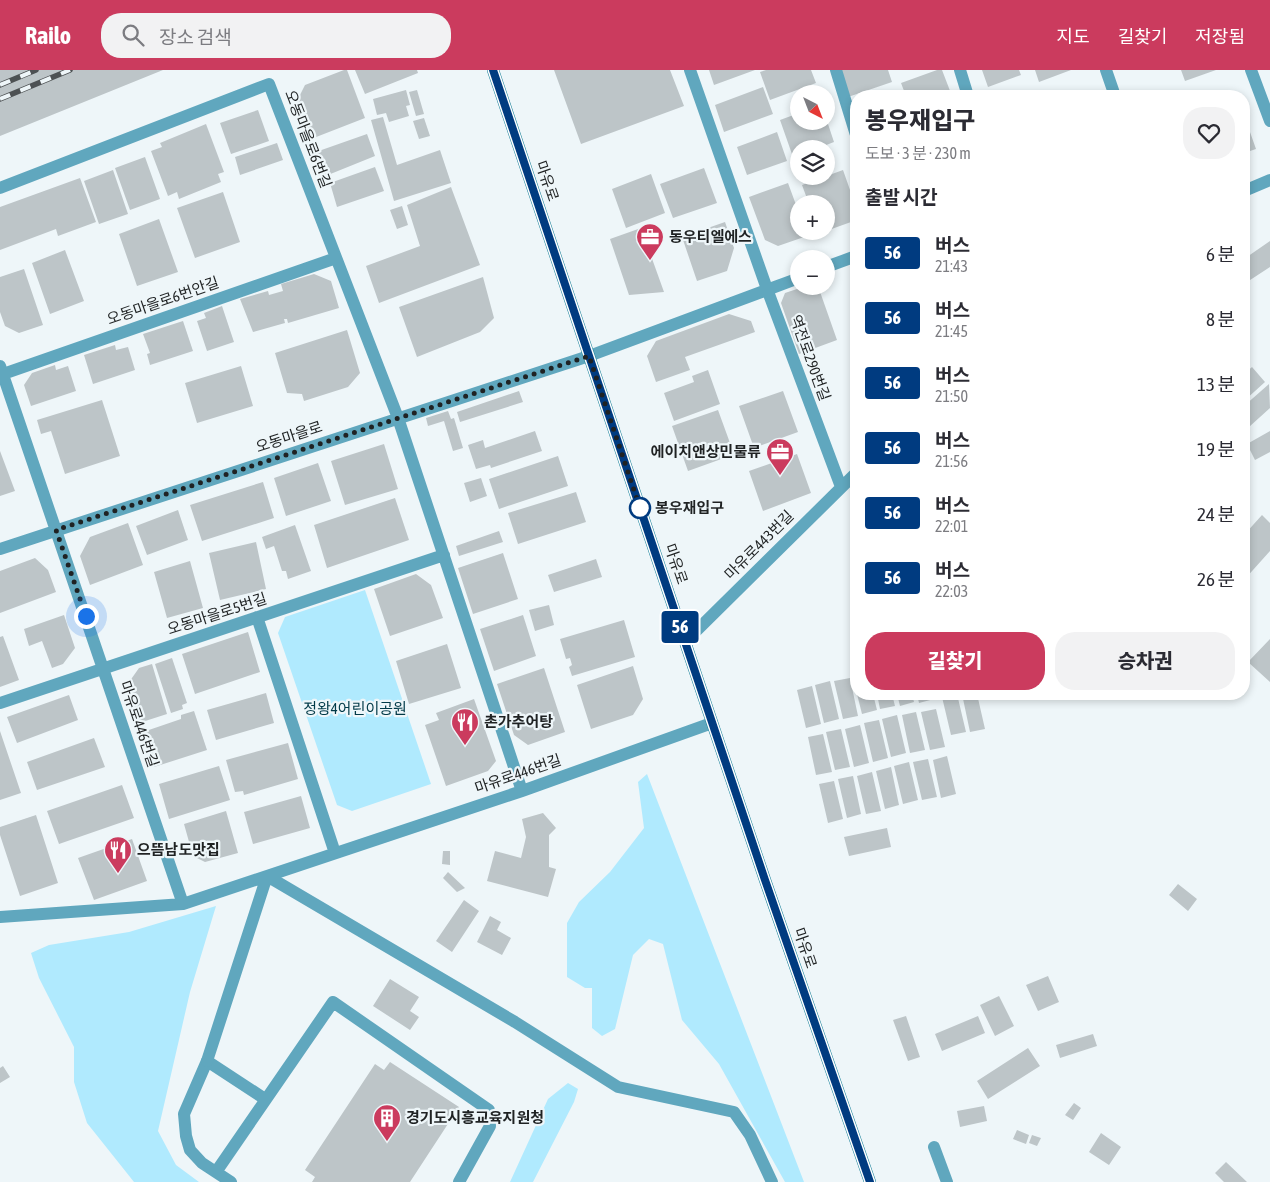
<!DOCTYPE html>
<html lang="ko">
<meta charset="utf-8">
<style>
:root{--surface:#fff;--page:#f2f2f3;--text:#2b2b33;--muted:#7c7c81;--accent:#cb3b5e}
body{margin:0;font-family:"Asap Condensed","Noto Sans KR",sans-serif;background:var(--page);color:var(--text);height:100vh;display:flex;flex-direction:column;font-size:19px;white-space:nowrap}
*{box-sizing:border-box;margin:0}
p{font-size:16px;color:var(--muted)}
.icon{flex:none;width:28px;height:28px;fill:none;stroke:currentColor;stroke-width:2;stroke-linecap:round;stroke-linejoin:round}
.map{position:relative;flex:1;overflow:hidden}
.details{position:absolute;left:850px;top:20px;width:400px;height:610px;display:flex;flex-direction:column;background:var(--surface);border-radius:20px;box-shadow:0 2px 8px #0003}
.details>*{flex:none}
.badge{padding:0 10px;border-radius:4px;font-size:18px;line-height:32px}
.needle{width:32px;rotate:138deg}
.buttons{position:absolute;left:790px;top:15px;display:grid;gap:10px}
.buttons a{display:grid;place-items:center;width:45px;height:45px;border-radius:50%;background:var(--surface);box-shadow:0 2px 8px #0003;font-size:25px}
.you{position:absolute;width:25px;height:25px;margin:-12px;border:4px solid #fff;border-radius:50%;background:#1a73e8;box-shadow:0 0 0 8px #1a73e833}
.map>.badge{position:absolute;translate:-50% -50%;box-shadow:0 0 0 2px #fff}
h2{padding:0 15px;font-size:19px;line-height:45px}
.round{display:grid;place-items:center;flex:none;width:52px;height:52px;border-radius:20px;background:var(--page)}
.overview{display:flex;align-items:center;justify-content:space-between;height:85px;padding:0 15px}
h1{font-size:24px;font-weight:800;line-height:38px}
.button{display:flex;gap:10px;margin-top:auto;padding:10px 15px}
.button a{flex:1;height:58px;border-radius:20px;background:var(--accent);color:#fff;font-size:20px;font-weight:800;line-height:58px;text-align:center}
.button a+a{background:var(--page);color:var(--text)}
ul{padding:0;list-style:none}
li{display:flex;align-items:center;gap:15px;height:65px;padding:0 15px}
li div{flex:1}
li b{display:block;font-size:19px}
li em{font-style:normal}
li .badge{min-width:55px;font-weight:700;text-align:center}
header{display:flex;align-items:center;gap:30px;box-sizing:border-box;height:70px;padding:0 25px;background:var(--accent);color:#fff}
header strong{font-size:24px}
nav{display:flex;gap:28px;margin-inline-start:auto;font-size:18px}
.search{width:350px;height:45px;background:var(--page);display:flex;align-items:center;gap:12px;box-sizing:border-box;padding:0 18px;border-radius:20px;color:var(--muted);font-size:19px}
.map>svg:first-child{display:block}
.green{fill:#b0eafe}
.building{fill:#bdc5c8}
.lines{fill:none;stroke-linecap:round;stroke-linejoin:round}
.service{stroke:#60a7be;stroke-width:12}
.minor{stroke:#60a7be;stroke-width:12}
.secondary{stroke:#147e98;stroke-width:12}
.rail-casing{stroke:#4d5153;stroke-width:5.5}
.rail{stroke:#eef6f9;stroke-width:4;stroke-dasharray:11;stroke-linecap:butt}
.line-casing{stroke:#fff;stroke-width:11}
.line{stroke:#003b80;stroke-width:8}
.walk{stroke:#1f2223;stroke-width:5;stroke-dasharray:0 9}
.stop-dot{fill:#fff;stroke:#003b80;stroke-width:2.5}
.labels{text-anchor:middle;stroke-width:4.5;stroke-linejoin:round;paint-order:stroke}
.street-label{font-size:15px;fill:#1f2223;stroke:#eef6f9}
.poi-label{font-size:15px;font-weight:bold;fill:#1f2223;stroke:#eef6f9;text-anchor:start}
.stop-label{font-size:15px;font-weight:bold;fill:#1f2223;stroke:#eef6f9;text-anchor:start}
.park-label{font-size:15px;fill:#013a48;stroke:#eef6f9}
</style>
<header>
<strong>Railo</strong>
<div class="search"><svg class="icon" aria-label="search" viewBox="0 0 24 24"><circle cx="10" cy="10" r="6"/><path d="M15 15l6 6"/></svg>장소 검색</div>
<nav><a>지도</a><a>길찾기</a><a>저장됨</a></nav>
</header>
<div class="map">
<svg width="1270" height="1112" viewBox="0 0 1270 1112">
<rect width="100%" height="100%" fill="#eef6f9"/>
<!-- green -->
<path class="green" d="M 365,520 L 431,714 L 352,741 L 337,735 L 278,563 L 285,547 Z
M 647,704 L 804,1112 L 785,1112 L 719,994 L 682,950 L 663,874 L 649,869 L 633,885 L 615,959 L 602,966 L 592,958 L 592,918 L 585,918 L 567,907 L 567,853 L 579,832 L 610,802 L 644,758 L 638,712 Z
M 216,836 L 190,922 L 158,1061 L 176,1095 L 199,1112 L 134,1112 L 87,1053 L 74,1012 L 74,977 L 39,908 L 31,883 L 49,875 L 129,862 Z
M 568,1013 L 578,1019 L 574,1032 L 533,1112 L 510,1112 L 548,1029 Z"/>
<!-- building -->
<path class="building" d="M 0,0 L 163,0 L 0,66 Z
M 344,0 L 347,0 L 365,48 L 311,69 L 297,31 L 305,15 Z
M 355,0 L 417,0 L 418,3 L 365,24 Z
M 554,0 L 670,0 L 684,36 L 581,74 Z
M 709,0 L 755,0 L 714,15 Z
M 766,0 L 811,0 L 816,13 L 770,30 L 760,2 Z
M 838,0 L 888,0 L 892,12 L 848,27 Z
M 937,0 L 942,0 L 952,26 L 906,26 L 901,13 Z
M 982,0 L 1019,0 L 1021,5 L 988,17 Z
M 1035,0 L 1071,0 L 1039,12 Z
M 1181,0 L 1216,0 L 1185,11 Z
M 763,17 L 773,44 L 724,62 L 715,35 Z
M 406,20 L 410,35 L 406,36 L 409,46 L 389,52 L 386,43 L 377,45 L 373,29 Z
M 417,20 L 424,44 L 416,46 L 409,22 Z
M 258,40 L 269,71 L 231,84 L 220,53 Z
M 799,43 L 799,51 L 827,51 L 834,72 L 816,79 L 799,79 L 799,85 L 793,87 L 780,50 Z
M 1244,45 L 1256,79 L 1244,83 Z
M 383,47 L 397,95 L 440,80 L 451,113 L 394,131 L 371,50 Z
M 424,48 L 430,66 L 419,69 L 413,51 Z
M 206,54 L 224,102 L 218,104 L 221,112 L 179,129 L 177,122 L 168,126 L 151,81 L 162,77 L 160,73 Z
M 777,62 L 787,91 L 747,105 L 737,77 Z
M 367,64 L 375,86 L 323,107 L 313,83 Z
M 277,73 L 283,90 L 240,105 L 235,87 Z
M 145,87 L 160,129 L 130,140 L 115,98 Z
M 375,97 L 384,121 L 337,137 L 330,113 Z
M 704,98 L 717,133 L 673,148 L 660,114 Z
M 113,100 L 128,144 L 99,154 L 84,111 Z
M 843,100 L 856,137 L 856,143 L 851,152 L 826,161 L 826,134 L 809,134 L 802,115 Z
M 651,104 L 665,143 L 626,158 L 612,119 Z
M 80,108 L 96,152 L 58,166 L 56,159 L 0,180 L 0,137 Z
M 788,113 L 799,143 L 799,161 L 805,161 L 807,166 L 778,176 L 765,170 L 749,127 Z
M 451,117 L 480,195 L 379,233 L 366,196 L 420,176 L 407,135 Z
M 223,122 L 240,172 L 195,188 L 177,138 Z
M 402,136 L 408,155 L 397,159 L 390,140 Z
M 159,149 L 178,202 L 137,216 L 119,164 Z
M 725,152 L 734,178 L 727,201 L 697,211 L 682,167 Z
M 641,158 L 664,222 L 629,225 L 610,169 Z
M 1270,171 L 1270,197 L 1244,214 L 1244,189 Z
M 65,180 L 84,231 L 50,244 L 32,193 Z
M 24,199 L 43,255 L 19,263 L 5,256 L 0,242 L 0,207 Z
M 314,204 L 331,211 L 339,238 L 288,253 L 287,249 L 284,249 L 285,253 L 253,262 L 240,229 L 268,221 L 269,225 L 283,221 L 281,214 Z
M 483,207 L 494,248 L 480,262 L 417,287 L 399,237 Z
M 806,216 L 818,216 L 837,270 L 799,284 L 781,233 L 785,223 Z
M 222,236 L 234,272 L 207,281 L 197,251 L 206,248 L 204,243 Z
M 729,244 L 751,251 L 755,262 L 685,287 L 690,300 L 656,312 L 647,286 L 656,271 Z
M 183,251 L 193,281 L 150,295 L 147,284 L 150,283 L 143,264 Z
M 347,260 L 360,303 L 348,317 L 304,331 L 302,324 L 287,323 L 275,283 Z
M 115,275 L 116,280 L 128,277 L 135,300 L 93,314 L 84,285 Z
M 55,295 L 56,300 L 68,296 L 76,321 L 31,336 L 24,315 L 32,303 Z
M 241,296 L 253,336 L 197,353 L 185,313 Z
M 1252,297 L 1265,312 L 1244,331 L 1244,304 Z
M 708,300 L 720,334 L 674,351 L 664,323 L 694,312 L 692,306 Z
M 1269,314 L 1270,338 L 1249,357 L 1244,351 L 1244,336 Z
M 519,321 L 523,332 L 460,352 L 457,342 Z
M 783,321 L 798,362 L 754,378 L 739,336 Z
M 102,330 L 120,386 L 65,404 L 51,361 L 41,364 L 37,350 Z
M 718,340 L 730,373 L 723,375 L 727,387 L 688,401 L 672,356 Z
M 448,341 L 451,349 L 454,348 L 463,378 L 453,381 L 444,351 L 428,356 L 426,348 Z
M 535,361 L 542,381 L 491,398 L 490,395 L 476,399 L 468,375 L 483,370 L 485,378 Z
M 1270,361 L 1270,382 L 1255,390 L 1247,374 Z
M 384,374 L 398,419 L 345,435 L 331,391 Z
M 0,381 L 15,421 L 0,426 Z
M 797,384 L 811,423 L 763,441 L 749,401 Z
M 558,386 L 568,416 L 499,439 L 489,409 Z
M 318,393 L 331,431 L 286,446 L 274,408 Z
M 481,408 L 487,426 L 470,432 L 464,413 Z
M 263,412 L 274,448 L 202,471 L 190,435 Z
M 576,422 L 586,452 L 518,474 L 508,443 Z
M 395,428 L 409,470 L 327,498 L 314,455 Z
M 178,440 L 188,470 L 147,485 L 136,456 Z
M 1262,445 L 1270,453 L 1270,481 L 1244,510 L 1244,465 Z
M 128,453 L 143,495 L 90,515 L 80,486 L 90,467 Z
M 295,455 L 311,501 L 288,509 L 286,501 L 282,501 L 274,476 L 266,479 L 262,467 Z
M 499,461 L 503,472 L 459,486 L 456,476 Z
M 256,472 L 266,519 L 220,530 L 209,483 Z
M 503,483 L 518,529 L 473,544 L 458,498 Z
M 35,488 L 48,500 L 56,522 L 0,543 L 0,501 Z
M 596,489 L 602,507 L 554,522 L 548,505 Z
M 190,491 L 203,538 L 167,548 L 154,502 Z
M 416,504 L 431,515 L 443,548 L 390,566 L 374,519 Z
M 549,535 L 554,555 L 535,561 L 529,540 Z
M 64,545 L 75,578 L 63,594 L 52,598 L 42,571 L 29,576 L 24,559 Z
M 523,545 L 536,586 L 494,601 L 480,559 Z
M 624,550 L 635,587 L 572,606 L 569,597 L 572,595 L 570,588 L 566,589 L 560,569 Z
M 248,562 L 260,602 L 195,624 L 182,584 Z
M 3,566 L 19,610 L 0,617 L 0,567 Z
M 1270,569 L 1270,612 L 1248,592 Z
M 447,574 L 461,618 L 409,634 L 396,591 Z
M 172,588 L 187,633 L 182,635 L 183,639 L 171,643 L 155,594 Z
M 152,594 L 167,644 L 139,653 L 127,615 L 139,598 Z
M 633,596 L 643,629 L 633,645 L 591,659 L 577,615 Z
M 544,598 L 565,662 L 528,675 L 514,665 L 497,614 Z
M 850,608 L 858,646 L 843,649 L 834,611 Z
M 830,611 L 839,649 L 824,653 L 815,615 Z
M 812,616 L 821,654 L 806,658 L 797,620 Z
M 266,623 L 274,653 L 216,670 L 207,640 Z
M 857,624 L 873,624 L 877,640 L 862,644 Z
M 877,624 L 892,624 L 895,636 L 880,639 Z
M 897,624 L 912,624 L 914,632 L 900,636 Z
M 917,624 L 932,624 L 934,629 L 919,633 Z
M 957,624 L 966,662 L 951,665 L 942,627 Z
M 962,624 L 977,624 L 985,659 L 970,662 Z
M 69,625 L 78,650 L 17,673 L 7,647 Z
M 474,629 L 496,691 L 488,701 L 446,716 L 425,655 L 439,650 L 436,643 Z
M 936,639 L 945,677 L 930,680 L 921,642 Z
M 194,641 L 207,680 L 154,697 L 143,662 L 181,649 L 181,645 Z
M 916,642 L 925,680 L 910,683 L 902,645 Z
M 897,645 L 906,683 L 891,687 L 882,649 Z
M 879,650 L 888,688 L 873,692 L 864,653 Z
M 860,655 L 869,693 L 854,697 L 845,659 Z
M 841,659 L 850,697 L 835,700 L 826,662 Z
M 0,661 L 21,723 L 0,730 Z
M 823,664 L 832,702 L 816,705 L 808,667 Z
M 94,668 L 105,697 L 37,720 L 27,692 Z
M 288,673 L 298,709 L 244,725 L 243,721 L 235,722 L 226,690 Z
M 947,686 L 956,724 L 941,728 L 933,690 Z
M 928,689 L 937,727 L 922,730 L 913,692 Z
M 909,692 L 918,730 L 903,734 L 894,696 Z
M 219,696 L 230,730 L 169,749 L 159,714 Z
M 891,697 L 899,735 L 885,739 L 876,701 Z
M 872,702 L 881,741 L 866,744 L 857,706 Z
M 853,706 L 861,744 L 847,748 L 838,709 Z
M 834,711 L 843,749 L 828,753 L 819,714 Z
M 122,715 L 134,748 L 59,774 L 47,741 Z
M 301,726 L 310,758 L 253,774 L 244,742 Z
M 226,741 L 238,783 L 205,792 L 193,786 L 184,754 Z
M 543,743 L 556,758 L 549,765 L 549,797 L 556,799 L 548,827 L 487,811 L 495,781 L 521,788 L 526,767 L 522,749 Z
M 36,745 L 58,813 L 20,826 L 0,765 L 0,757 Z
M 887,758 L 891,777 L 849,786 L 844,767 Z
M 132,769 L 147,811 L 94,830 L 78,788 Z
M 443,781 L 450,781 L 450,795 L 442,794 Z
M 448,802 L 465,818 L 457,822 L 443,808 Z
M 1178,814 L 1197,829 L 1188,841 L 1169,825 Z
M 464,830 L 479,841 L 452,882 L 436,871 Z
M 490,846 L 501,852 L 497,860 L 511,868 L 502,885 L 477,872 Z
M 1048,906 L 1059,932 L 1038,941 L 1026,915 Z
M 390,909 L 419,927 L 410,941 L 419,947 L 410,960 L 373,936 Z
M 999,926 L 1014,956 L 995,966 L 980,935 Z
M 906,946 L 920,987 L 908,991 L 893,950 Z
M 978,946 L 985,963 L 942,981 L 935,964 Z
M 1093,964 L 1097,976 L 1060,988 L 1056,975 Z
M 1028,978 L 1040,996 L 988,1029 L 977,1011 Z
M 390,992 L 459,1037 L 410,1112 L 312,1112 L 315,1107 L 305,1100 L 375,994 L 384,1000 Z
M 3,996 L 10,1007 L 0,1013 L 0,998 Z
M 1074,1033 L 1081,1038 L 1073,1050 L 1065,1045 Z
M 984,1036 L 987,1051 L 960,1057 L 957,1041 Z
M 1017,1060 L 1029,1065 L 1026,1074 L 1013,1069 Z
M 1101,1063 L 1121,1077 L 1109,1095 L 1089,1082 Z
M 1032,1065 L 1041,1068 L 1037,1076 L 1029,1073 Z
M 1226,1092 L 1247,1112 L 1224,1112 L 1215,1103 Z"/>
<g class="lines">
<!-- service -->
<path class="service" d="M 216,1102 L 333,932 L 489,1040 L 490,1056 L 459,1112
M 231,1112 L 202,1093 L 190,1080 L 186,1066 L 184,1044 L 207,991 L 265,1029"/>
<!-- minor -->
<path class="minor" d="M 690,0 L 767,219 L 841,417
M 836,0 L 856,65
M 960,0 L 968,26
M 1106,0 L 1115,26
M 1251,0 L 1270,51
M 0,118 L 269,14 L 398,348 L 522,721
M 1244,121 L 1270,110
M 826,197 L 856,186
M 0,296 L 183,834
M 0,305 L 336,188
M 0,479 L 589,286 L 799,208
M 257,547 L 335,783
M 685,572 L 856,403
M 0,633 L 444,485
M 0,847 L 183,834 L 522,721 L 712,653
M 207,991 L 267,806 L 515,952 L 618,1017 L 734,1042 L 750,1065 L 772,1112
M 934,1077 L 947,1112"/>
<!-- secondary -->
<path class="secondary" d="M 493,0 L 765,810 L 870,1112"/>
<!-- rail casing -->
<g class="rail-casing">
<path id="rail" d="M 0,15 L 36,0
M 0,29 L 70,0"/>
</g>
<!-- rail -->
<use href="#rail" class="rail"/>
</g>
<g class="lines">
<!-- line casing -->
<g class="line-casing">
<path id="line" d="M 493,0 L 765,810 L 870,1112"/>
</g>
<!-- line -->
<use href="#line" class="line"/>
<!-- walk -->
<path class="walk" d="M 86,546 L 56,460 L 589,286 L 643,447 L 640,438"/>
</g>
<!-- icons -->
<defs>
<g id="office-pin" transform="scale(1.4375)"><path d="M0 17L-7.5 6A9.5 9.5 0 1 1 7.5 6Z" fill="#cb3b5e" stroke="#eef6f9"/><path d="M-6-3h4V-5.5h4V-3h4V5H-6ZM-1-4.5V-3h2v-1.5ZM-6 0V1H6V0Z" fill="#fff"/></g>
<g id="restaurant-pin" transform="scale(1.4375)"><path d="M0 17L-7.5 6A9.5 9.5 0 1 1 7.5 6Z" fill="#cb3b5e" stroke="#eef6f9"/><path d="M-5-6h1v4h1v-4h1v4h1v-4h1v5L-1.5 .5V6h-2V.5L-5-1ZM5-6V6H3V1.5H1.5Q1.5-4 5-6Z" fill="#fff"/></g>
<g id="building-pin" transform="scale(1.4375)"><path d="M0 17L-7.5 6A9.5 9.5 0 1 1 7.5 6Z" fill="#cb3b5e" stroke="#eef6f9"/><path d="M-4-6H4V6H1V3H-1V6H-4ZM-2.5-4.3h1.7v1.8h-1.7ZM.8-4.3h1.7v1.8H.8ZM-2.5-1h1.7V.8h-1.7ZM.8-1h1.7V.8H.8Z" fill="#fff"/></g>
</defs>
<g fill-rule="evenodd">
<use href="#office-pin" x="650" y="167"/>
<use href="#office-pin" x="780" y="382"/>
<use href="#restaurant-pin" x="465" y="652"/>
<use href="#restaurant-pin" x="118" y="780"/>
<use href="#building-pin" x="387" y="1048"/>
</g>
<!-- markers -->
<circle class="stop-dot" cx="640" cy="438" r="10"/>
<g class="labels">
<!-- street labels -->
<g class="street-label">
<text transform="translate(308 69) rotate(69)" y="5">오동마을로6번길</text>
<text transform="translate(547 111) rotate(71)" y="5">마유로</text>
<text transform="translate(163 231) rotate(-19)" y="5">오동마을로6번안길</text>
<text transform="translate(810 288) rotate(70)" y="5">역전로290번길</text>
<text transform="translate(289 367) rotate(-18)" y="5">오동마을로</text>
<text transform="translate(759 475) rotate(-45)" y="5">마유로443번길</text>
<text transform="translate(676 494) rotate(71)" y="5">마유로</text>
<text transform="translate(217 544) rotate(-18)" y="5">오동마을로5번길</text>
<text transform="translate(139 654) rotate(71)" y="5">마유로446번길</text>
<text transform="translate(518 704) rotate(-19)" y="5">마유로446번길</text>
<text transform="translate(805 878) rotate(71)" y="5">마유로</text>
</g>
<!-- poi labels -->
<g class="poi-label">
<text x="669" y="172">동우티엘에스</text>
<text x="761" y="387" text-anchor="end">에이치앤상민물류</text>
<text x="484" y="657">촌가추어탕</text>
<text x="137" y="785">으뜸남도맛집</text>
<text x="406" y="1053">경기도시흥교육지원청</text>
</g>
<!-- stop labels -->
<g class="stop-label">
<text x="655" y="443">봉우재입구</text>
</g>
<!-- park labels -->
<g class="park-label">
<text x="355" y="644">정왕4어린이공원</text>
</g>
</g>
</svg>
<div class="buttons">
<a><svg class="needle" viewBox="-14 -14 28 28"><path d="M0-13l5 13h-10z" fill="#e53935"/><path d="M0 13l5-13h-10z" fill="#7c7c81"/></svg></a>
<a><svg class="icon" aria-label="layers" viewBox="0 0 24 24"><path d="M12 4l9 5-9 5-9-5zM3 14l9 5 9-5"/></svg></a>
<a>+</a>
<a>−</a>
</div>
<div class="you" style="left:86px;top:546px"></div>
<b class="badge" style="left:680px;top:557px;background:#003b80;color:#fff">56</b>
<section class="details">
<div class="overview"><div><h1>봉우재입구</h1><p>도보 · 3 분 · 230 m</p></div><a class="round"><svg class="icon" aria-label="heart" viewBox="0 0 24 24"><path d="M12 20l-8-8c-3-5 5-10 8-4 3-6 11-1 8 4z"/></svg></a></div>
<h2>출발 시간</h2>
<ul>
<li><span class="badge" style="background:#003b80;color:#fff">56</span><div><b>버스</b><p>21:43</p></div><em>6 분</em></li>
<li><span class="badge" style="background:#003b80;color:#fff">56</span><div><b>버스</b><p>21:45</p></div><em>8 분</em></li>
<li><span class="badge" style="background:#003b80;color:#fff">56</span><div><b>버스</b><p>21:50</p></div><em>13 분</em></li>
<li><span class="badge" style="background:#003b80;color:#fff">56</span><div><b>버스</b><p>21:56</p></div><em>19 분</em></li>
<li><span class="badge" style="background:#003b80;color:#fff">56</span><div><b>버스</b><p>22:01</p></div><em>24 분</em></li>
<li><span class="badge" style="background:#003b80;color:#fff">56</span><div><b>버스</b><p>22:03</p></div><em>26 분</em></li>
</ul>
<div class="button"><a>길찾기</a><a>승차권</a></div>
</section>
</div>
